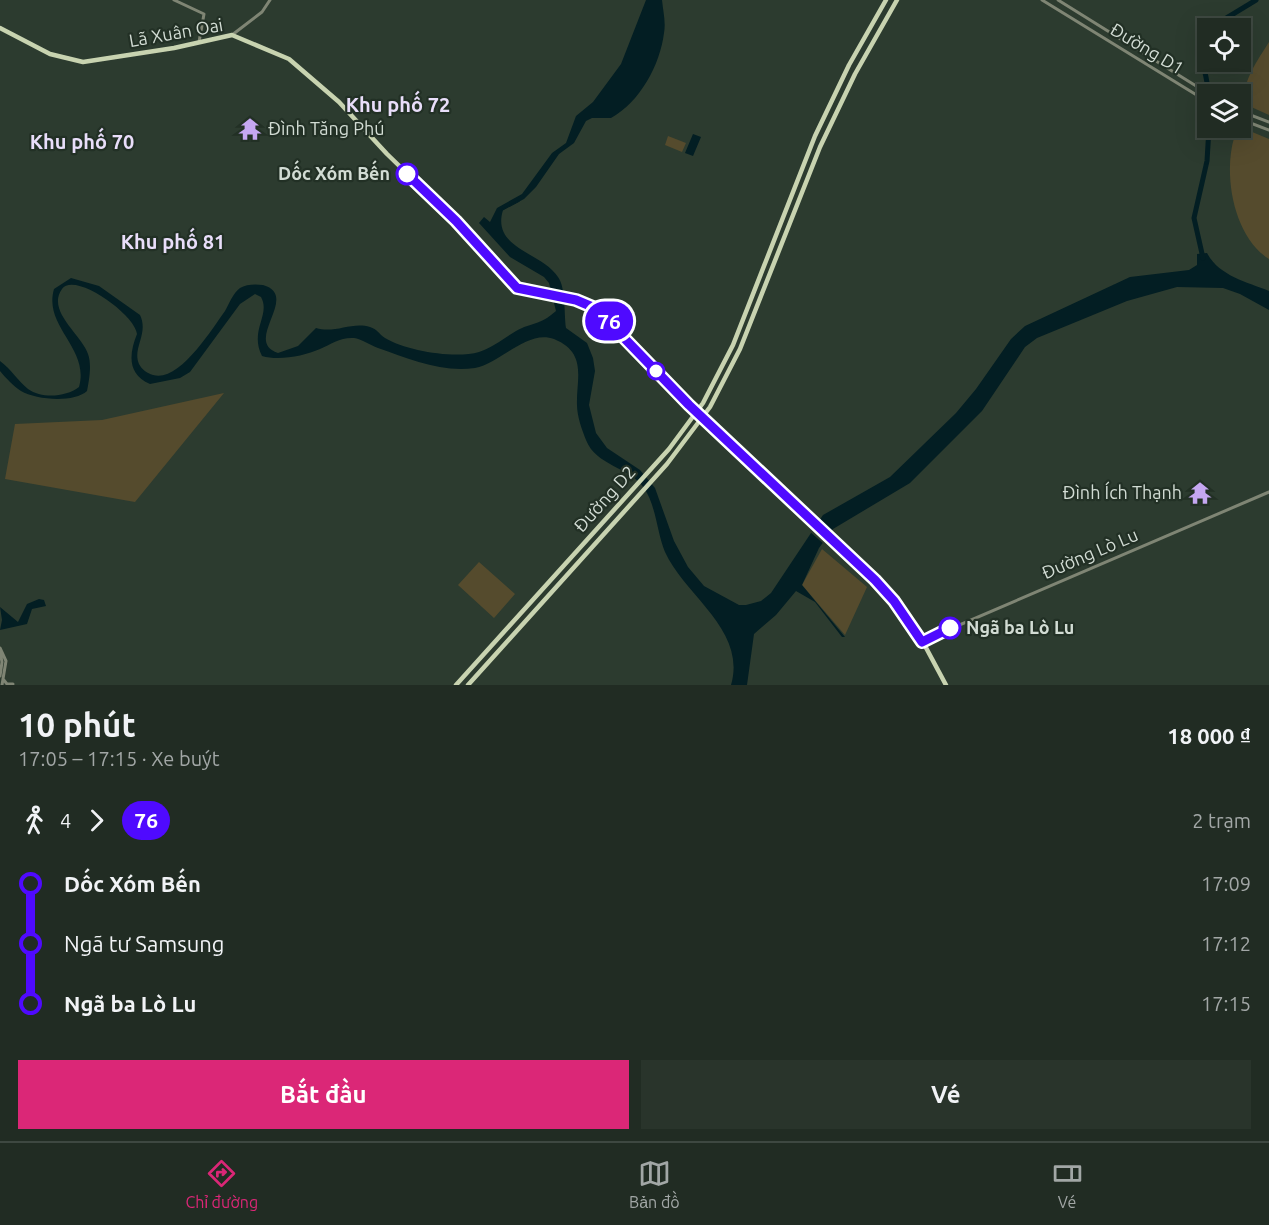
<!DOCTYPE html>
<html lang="vi">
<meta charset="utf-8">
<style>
:root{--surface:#212c23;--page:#29342b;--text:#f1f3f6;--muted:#a2a7a6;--line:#3e4841;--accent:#db2777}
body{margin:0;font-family:Ubuntu,sans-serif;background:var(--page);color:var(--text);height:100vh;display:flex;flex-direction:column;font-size:22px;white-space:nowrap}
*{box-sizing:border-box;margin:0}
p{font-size:20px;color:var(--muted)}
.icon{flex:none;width:33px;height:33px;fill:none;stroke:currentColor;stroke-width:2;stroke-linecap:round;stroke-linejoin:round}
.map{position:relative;height:685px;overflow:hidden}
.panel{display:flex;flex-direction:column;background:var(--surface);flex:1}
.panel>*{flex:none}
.badge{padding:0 12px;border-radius:20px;font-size:21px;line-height:39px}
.controls{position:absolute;left:1197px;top:18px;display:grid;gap:12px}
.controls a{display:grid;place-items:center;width:54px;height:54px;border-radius:0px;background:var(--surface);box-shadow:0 6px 24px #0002,0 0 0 2px var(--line);font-size:30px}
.map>.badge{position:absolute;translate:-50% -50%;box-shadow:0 0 0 3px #fff}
.legs{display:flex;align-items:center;gap:9px;height:66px;padding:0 18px;font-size:20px}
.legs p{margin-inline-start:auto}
.headline{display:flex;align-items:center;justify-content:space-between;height:102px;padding:0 18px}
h1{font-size:33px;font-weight:700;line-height:45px}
.button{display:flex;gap:12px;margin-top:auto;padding:12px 18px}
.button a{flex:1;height:69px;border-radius:0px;background:var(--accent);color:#fff;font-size:24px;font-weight:700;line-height:69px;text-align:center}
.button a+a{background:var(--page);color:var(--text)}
ul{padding:0 18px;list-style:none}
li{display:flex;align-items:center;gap:21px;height:60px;font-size:22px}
li i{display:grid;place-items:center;width:9px;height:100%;margin:0 8px;background:currentColor}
li i::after{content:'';width:15px;height:15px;margin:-8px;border:4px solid;border-radius:50%;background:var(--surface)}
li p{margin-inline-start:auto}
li:first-child i{background:linear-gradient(#0000 50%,currentColor 0)}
li:last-child i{background:linear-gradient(currentColor 50%,#0000 0)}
.tab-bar{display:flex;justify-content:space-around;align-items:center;height:84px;border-top:2px solid var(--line);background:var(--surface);font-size:16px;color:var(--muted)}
.tab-bar a{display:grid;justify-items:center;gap:3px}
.tab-bar .on{color:var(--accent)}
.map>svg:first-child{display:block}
.green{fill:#554b2d}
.water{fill:#031e23}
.pier{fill:#2c3b2f}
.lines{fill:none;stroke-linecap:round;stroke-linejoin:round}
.stream{stroke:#031e23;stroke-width:1.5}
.river{stroke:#031e23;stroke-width:5}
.minor{stroke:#7f8574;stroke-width:3}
.major{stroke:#c8d3b0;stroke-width:4.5}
.line-1-casing{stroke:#fff;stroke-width:14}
.line-1{stroke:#4f0aff;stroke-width:9}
.stop-1-dot{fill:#fff;stroke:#4f0aff;stroke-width:3}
.labels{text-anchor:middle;stroke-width:4.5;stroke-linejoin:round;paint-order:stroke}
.street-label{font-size:18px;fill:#d2dcd4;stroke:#223025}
.poi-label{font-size:18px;fill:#d2dcd4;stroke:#223025;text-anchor:start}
.stop-label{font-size:18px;font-weight:bold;fill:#d2dcd4;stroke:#223025;text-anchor:end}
.neighbourhood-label{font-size:20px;font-weight:bold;fill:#e9defa;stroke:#223025}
</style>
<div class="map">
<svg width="1269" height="685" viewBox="0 0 1269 685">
<rect width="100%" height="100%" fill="#2c3b2f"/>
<!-- green -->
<path class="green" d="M 1269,42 L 1269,115 L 1249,106 C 1235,90 1260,57 1269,42 Z
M 1245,129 L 1269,139 L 1269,259 C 1234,237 1223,176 1234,138 Z
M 668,136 L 686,143 L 682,152 L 665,145 Z
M 224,393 L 135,502 L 5,479 L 15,424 L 102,420 Z
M 822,549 L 867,587 L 845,635 L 802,585 Z
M 479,562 L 515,594 L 494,618 L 458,585 Z"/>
<!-- water -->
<path class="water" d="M 646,0 L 662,0 C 663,11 666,22 664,33 C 660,65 640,102 611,118 L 592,118 L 586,121 L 574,143 L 559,154 L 536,187 L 524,199 L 503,210 C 491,249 542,252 558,277 C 566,288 564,314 566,328 L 587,343 L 593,358 L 595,371 L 589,405 L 596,433 L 607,448 L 640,470 L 655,488 L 674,541 L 688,567 L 704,586 L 739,605 L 746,605 L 761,601 L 771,593 L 823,515 L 890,477 L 956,413 L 976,389 L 1011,339 L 1025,326 L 1130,277 L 1189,270 L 1197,265 L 1197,254 L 1207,253 C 1219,276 1247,282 1269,291 L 1269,310 L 1240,294 L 1223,288 L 1177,287 L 1127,301 L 1037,338 L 1025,347 L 982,411 L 910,483 L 833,529 L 819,548 L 802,585 L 845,637 L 842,637 L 815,602 L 796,591 L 776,615 L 754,634 L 747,685 L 731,685 C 747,630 685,596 665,552 C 657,533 656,505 644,488 C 630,467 596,466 586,440 C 582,430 577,416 577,405 C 576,379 588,353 554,339 C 527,329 500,364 475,368 C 442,373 409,359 378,348 C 370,345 361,339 354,338 C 341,337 331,344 320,349 C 304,356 279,361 262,356 C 249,330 271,315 261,297 L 255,294 L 240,304 L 190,372 L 180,378 L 150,384 C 127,374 129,354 137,334 C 135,314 74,271 62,289 C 46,311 82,335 88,354 C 92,365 89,381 87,391 C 74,403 36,400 21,391 C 13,386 6,378 0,371 L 0,361 C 12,370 18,381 28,389 C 42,399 66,397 79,387 C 90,348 43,327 54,289 L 71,278 L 99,286 L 140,315 C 149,334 132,348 139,364 C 142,370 147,373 153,375 C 179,383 212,329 225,311 C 229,304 233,293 240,288 C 246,284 256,284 263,285 C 301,296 242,341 278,353 L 298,346 L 316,328 C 335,334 352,321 370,327 C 377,329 379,334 385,338 C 407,351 455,359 479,352 C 492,348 504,338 516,331 C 532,322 539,326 556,311 L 549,283 L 544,277 L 510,257 L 479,223 L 484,217 L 490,222 L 497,208 L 522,194 L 552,153 L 566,143 L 576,116 L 593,102 L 621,64 Z
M 693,134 L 701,137 L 693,156 L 685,153 Z
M 39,599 L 44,600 L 46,606 L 32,609 L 27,624 L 0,630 L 2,620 L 0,607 L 18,622 L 27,604 Z"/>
<!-- pier -->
<path class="pier" d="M 812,525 L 828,540 L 825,545 L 808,530 Z"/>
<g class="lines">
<!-- stream -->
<path class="stream" d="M 502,210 L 519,201"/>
<!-- river -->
<path class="river" d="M 1210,28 L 1256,0
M 1208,30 C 1191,46 1209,72 1208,94
M 1203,258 L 1194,218 L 1207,161 L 1209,128"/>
<!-- minor -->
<path class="minor" d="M 174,0 L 204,14 L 199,42
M 1042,0 L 1208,102
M 1058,0 L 1209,94
M 232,35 L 262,12 L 270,0
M 1240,111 L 1269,122
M 1240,119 L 1269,130
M 922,641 L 1269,492
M 0,648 L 6,661 L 2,685
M 0,651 L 2,662 L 0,676
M 3,679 L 7,684 L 13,684"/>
<!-- major -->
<path class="major" d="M 0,28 L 50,54 L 83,62 L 174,48 L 232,35 L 289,59 L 339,102 L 387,154 L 456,221 L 512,285 C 536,302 571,292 595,308 L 689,405 L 882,587 L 924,644 L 946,685
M 456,685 L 669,449 L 703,403 L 733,345 L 815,136 L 849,65 L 886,0
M 468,685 L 667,464 L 710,407 L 740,349 L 820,147 L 855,74 L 897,0"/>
</g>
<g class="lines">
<!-- line-1 casing -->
<g class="line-1-casing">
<path id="line-1" d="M 407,174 L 456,221 L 517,288 L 576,300 L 595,308 L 689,405 L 875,580 L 894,601 L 922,642 L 950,628"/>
</g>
<!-- line-1 -->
<use href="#line-1" class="line-1"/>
</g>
<!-- icons -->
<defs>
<g id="temple-bare" transform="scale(1.8)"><path d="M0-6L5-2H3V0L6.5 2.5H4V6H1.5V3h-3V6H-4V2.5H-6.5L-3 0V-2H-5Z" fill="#c5a7f1" stroke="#223025" stroke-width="2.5" paint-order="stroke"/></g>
</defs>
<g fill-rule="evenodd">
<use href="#temple-bare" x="250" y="129"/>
<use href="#temple-bare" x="1200" y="493"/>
</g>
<!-- markers -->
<g class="stop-1-dot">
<circle cx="407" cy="174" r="10"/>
<circle cx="656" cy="371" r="8"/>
<circle cx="950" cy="628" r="10"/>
</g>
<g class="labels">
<!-- street labels -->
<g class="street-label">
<text transform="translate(176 33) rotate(-10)" y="6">Lã Xuân Oai</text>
<text transform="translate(1147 49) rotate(31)" y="6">Đường D1</text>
<text transform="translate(605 499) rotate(-48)" y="6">Đường D2</text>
<text transform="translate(1090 554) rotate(-23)" y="6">Đường Lò Lu</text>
</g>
<!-- poi labels -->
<g class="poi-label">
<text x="268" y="135">Đình Tăng Phú</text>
<text x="1182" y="499" text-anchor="end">Đình Ích Thạnh</text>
</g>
<!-- stop labels -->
<g class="stop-label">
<text x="390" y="180">Dốc Xóm Bến</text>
<text x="966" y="634" text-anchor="start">Ngã ba Lò Lu</text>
</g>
<!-- neighbourhood labels -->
<g class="neighbourhood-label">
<text x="398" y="112">Khu phố 72</text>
<text x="82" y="149">Khu phố 70</text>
<text x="173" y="249">Khu phố 81</text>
</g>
</g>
</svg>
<div class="controls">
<a><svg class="icon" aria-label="locate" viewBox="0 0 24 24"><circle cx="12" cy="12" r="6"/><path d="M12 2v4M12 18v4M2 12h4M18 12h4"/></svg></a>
<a><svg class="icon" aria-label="layers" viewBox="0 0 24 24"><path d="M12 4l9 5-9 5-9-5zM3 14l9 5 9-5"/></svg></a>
</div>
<b class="badge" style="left:609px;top:321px;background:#4f0aff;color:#fff">76</b>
</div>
<section class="panel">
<div class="headline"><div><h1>10 phút</h1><p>17:05 – 17:15 · Xe buýt</p></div><b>18 000 ₫</b></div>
<div class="legs"><svg class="icon" aria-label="walk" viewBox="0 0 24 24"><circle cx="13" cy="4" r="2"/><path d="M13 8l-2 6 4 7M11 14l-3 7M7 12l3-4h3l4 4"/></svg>4<svg class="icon" aria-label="forward" viewBox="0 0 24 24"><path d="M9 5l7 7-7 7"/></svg><b class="badge" style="background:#4f0aff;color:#fff">76</b><p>2 trạm</p></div>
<ul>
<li><i style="color:#4f0aff"></i><b>Dốc Xóm Bến</b><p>17:09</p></li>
<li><i style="color:#4f0aff"></i><span>Ngã tư Samsung</span><p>17:12</p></li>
<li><i style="color:#4f0aff"></i><b>Ngã ba Lò Lu</b><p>17:15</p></li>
</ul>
<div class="button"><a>Bắt đầu</a><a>Vé</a></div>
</section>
<nav class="tab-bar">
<a class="on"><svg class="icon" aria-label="directions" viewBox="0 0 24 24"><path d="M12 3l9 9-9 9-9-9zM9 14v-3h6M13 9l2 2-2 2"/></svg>Chỉ đường</a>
<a><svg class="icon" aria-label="map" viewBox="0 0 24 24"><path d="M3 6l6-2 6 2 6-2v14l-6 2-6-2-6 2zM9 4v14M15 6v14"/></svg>Bản đồ</a>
<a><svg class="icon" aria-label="tickets" viewBox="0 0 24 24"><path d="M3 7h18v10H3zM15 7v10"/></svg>Vé</a>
</nav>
